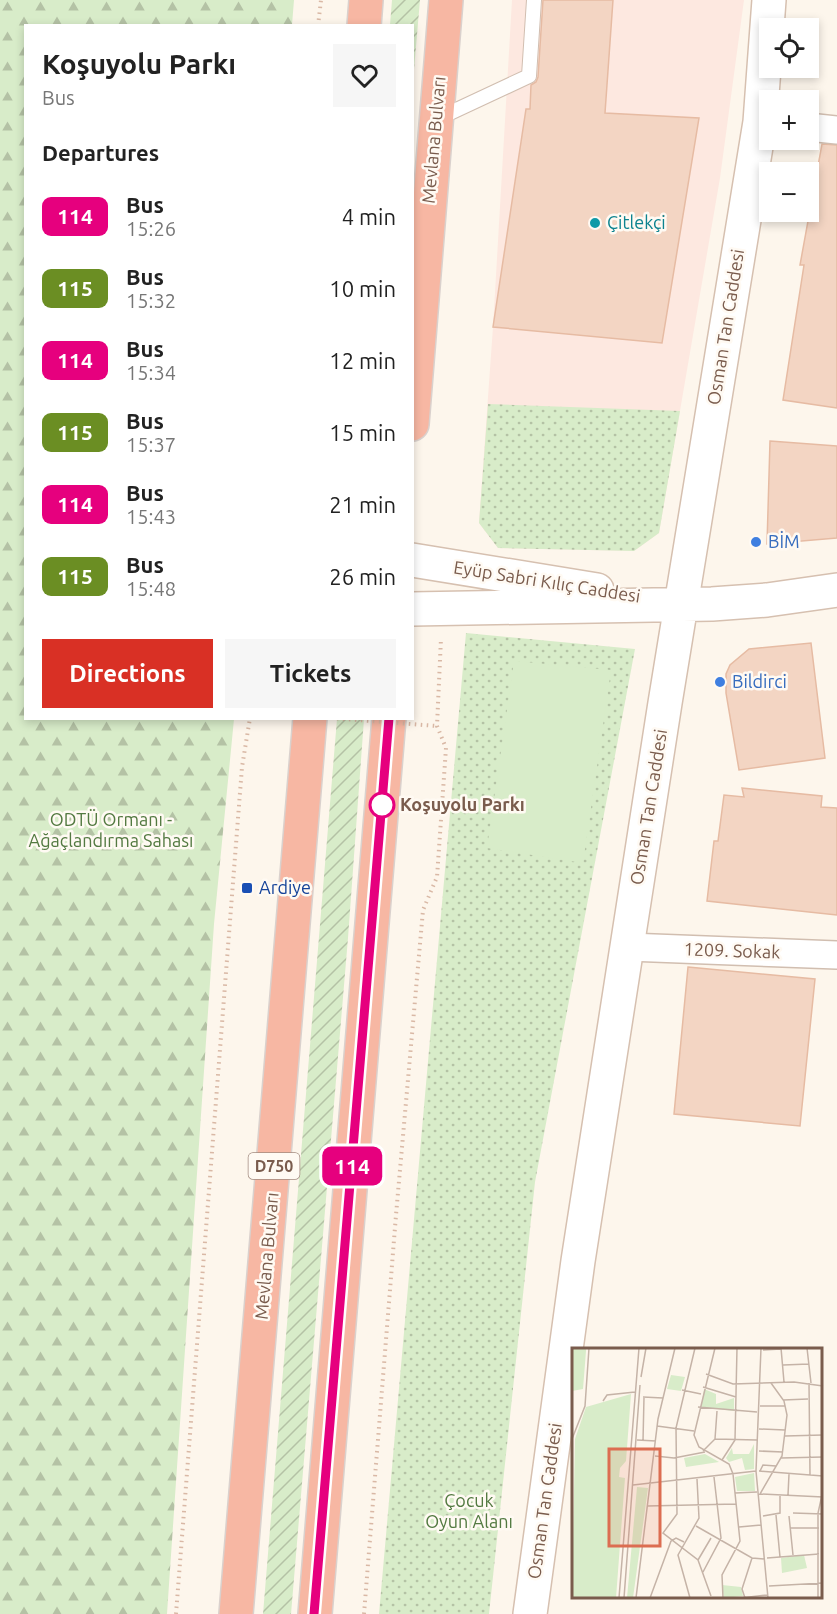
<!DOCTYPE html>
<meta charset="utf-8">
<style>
:root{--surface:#fff;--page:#f6f6f6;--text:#222;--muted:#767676;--accent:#d93025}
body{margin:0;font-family:Ubuntu,sans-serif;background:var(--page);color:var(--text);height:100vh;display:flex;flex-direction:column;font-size:22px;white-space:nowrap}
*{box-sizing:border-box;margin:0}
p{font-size:20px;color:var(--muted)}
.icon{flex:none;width:33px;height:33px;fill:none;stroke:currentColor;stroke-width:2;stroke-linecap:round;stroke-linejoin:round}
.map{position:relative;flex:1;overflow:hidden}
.details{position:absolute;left:24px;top:24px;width:390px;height:696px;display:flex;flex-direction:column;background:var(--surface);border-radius:0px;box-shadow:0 3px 9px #0003}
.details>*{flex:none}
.badge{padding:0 12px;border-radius:9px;font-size:21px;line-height:39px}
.controls{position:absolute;left:759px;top:18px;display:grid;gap:12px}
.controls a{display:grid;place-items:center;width:60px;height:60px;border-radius:0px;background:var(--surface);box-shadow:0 3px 9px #0003;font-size:30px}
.map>.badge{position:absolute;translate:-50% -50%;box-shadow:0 0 0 3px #fff}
h2{padding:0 18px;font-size:22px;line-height:54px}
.round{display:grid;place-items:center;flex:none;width:63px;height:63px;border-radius:0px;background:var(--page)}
.summary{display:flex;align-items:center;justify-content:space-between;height:102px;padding:0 18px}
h1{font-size:28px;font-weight:700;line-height:45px}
.action{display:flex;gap:12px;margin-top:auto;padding:12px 18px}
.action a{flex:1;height:69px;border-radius:0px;background:var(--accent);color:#fff;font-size:24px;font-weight:700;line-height:69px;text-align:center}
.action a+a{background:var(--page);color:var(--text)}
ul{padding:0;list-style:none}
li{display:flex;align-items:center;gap:18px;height:72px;padding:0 18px}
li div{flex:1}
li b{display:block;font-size:22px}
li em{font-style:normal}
li .badge{min-width:66px;font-weight:700;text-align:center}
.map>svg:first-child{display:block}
.commercial{fill:#fde8e0}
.grass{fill:url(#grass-dots)}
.forest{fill:url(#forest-firs)}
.garden{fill:url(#garden-furrows)}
.pitch{fill:#d8ecc9}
.building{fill:#f3d5c3;stroke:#e6bba3;stroke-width:1.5}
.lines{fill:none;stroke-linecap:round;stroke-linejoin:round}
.lane-casing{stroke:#d1beb0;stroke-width:16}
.street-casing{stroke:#d1beb0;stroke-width:30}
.secondary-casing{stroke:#d6c0b0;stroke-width:36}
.highway-casing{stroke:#dad1cd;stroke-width:36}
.path{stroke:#d9b8a5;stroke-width:4;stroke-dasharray:1.5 4.5;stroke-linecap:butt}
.lane{stroke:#fff;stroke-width:14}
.street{stroke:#fff;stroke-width:27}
.secondary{stroke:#fff;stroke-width:33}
.highway{stroke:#f7b7a3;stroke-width:33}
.path-bridge{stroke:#d9b8a5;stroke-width:4;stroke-dasharray:1.5 4.5;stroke-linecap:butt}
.line-casing{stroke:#fff;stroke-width:14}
.line{stroke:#e6007e;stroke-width:9}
.culture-dot{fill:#0f9aa8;stroke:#fffaf3;stroke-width:2}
.shop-dot{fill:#3f7fe0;stroke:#fffaf3;stroke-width:2}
.stop-dot{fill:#fff;stroke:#e6007e;stroke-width:3}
.transit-dot{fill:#1a4fb4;stroke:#fffaf3;stroke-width:2}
.labels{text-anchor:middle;stroke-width:5;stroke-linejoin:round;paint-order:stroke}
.shield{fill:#fffaf3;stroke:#a28b7f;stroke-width:1.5}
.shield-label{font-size:16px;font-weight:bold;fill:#7a5c4d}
.street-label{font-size:18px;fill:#7a5c4d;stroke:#fffaf3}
.culture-label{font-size:18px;fill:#0d838f;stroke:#fffaf3;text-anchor:start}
.shop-label{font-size:18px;fill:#366cbe;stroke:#fffaf3;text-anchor:start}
.stop-label{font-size:18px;font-weight:bold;fill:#7a5c4d;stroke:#fffaf3;text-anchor:start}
.park-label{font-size:18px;fill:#537a41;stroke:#fffaf3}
.transit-label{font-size:18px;fill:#164399;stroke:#fffaf3;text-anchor:start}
.inset-road{fill:none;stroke:#c5b3a7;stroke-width:1.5}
.view{fill:#dc6d51;fill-opacity:0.15;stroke:#dc6d51;stroke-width:3}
.inset-edge{fill:none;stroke:#7a5c4d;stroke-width:3}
</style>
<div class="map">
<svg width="837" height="1614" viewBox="0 0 837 1614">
<defs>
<pattern id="grass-dots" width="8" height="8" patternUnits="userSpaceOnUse" patternTransform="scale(1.5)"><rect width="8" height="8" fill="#d8ecc9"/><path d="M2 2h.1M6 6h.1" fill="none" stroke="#b4c2a5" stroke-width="1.8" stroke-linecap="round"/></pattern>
<pattern id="forest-firs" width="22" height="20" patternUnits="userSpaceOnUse" patternTransform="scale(1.5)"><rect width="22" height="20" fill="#d8ecc9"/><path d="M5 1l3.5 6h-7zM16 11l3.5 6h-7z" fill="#b4c2a5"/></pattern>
<pattern id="garden-furrows" width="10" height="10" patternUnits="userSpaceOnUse" patternTransform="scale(1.5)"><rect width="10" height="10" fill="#d8ecc9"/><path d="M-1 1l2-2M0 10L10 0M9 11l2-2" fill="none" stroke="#b4c2a5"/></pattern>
</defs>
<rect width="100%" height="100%" fill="#fdf6ec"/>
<!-- commercial -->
<path class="commercial" d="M 512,0 L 744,0 L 720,178 L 659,533 L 634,551 L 498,548 L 479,523 L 493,327 Z"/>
<!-- grass -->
<path class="grass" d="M 488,404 L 680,411 L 659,533 L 634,551 L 498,548 L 479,523 Z
M 466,633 L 635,649 L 535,1182 L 489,1614 L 379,1614 Z"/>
<!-- forest -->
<path class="forest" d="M 0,0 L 294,0 L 292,25 L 26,26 L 26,718 L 234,719 L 214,924 L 167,1614 L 0,1614 Z"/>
<!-- garden -->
<path class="garden" d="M 392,0 L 420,0 L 413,81 L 412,26 L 390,25 Z
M 337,719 L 364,719 L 348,938 L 291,1614 L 263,1614 Z"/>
<!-- pitch -->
<path class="pitch" d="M 514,661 L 611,670 L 583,863 L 487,848 Z"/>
<!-- building -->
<path class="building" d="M 543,0 L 613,0 L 605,113 L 699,118 L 662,343 L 493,327 L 526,109 L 530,109 L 531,85 L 536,82 L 538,77 Z
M 822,144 L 837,145 L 837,408 L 783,400 L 804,265 L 800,265 Z
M 770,441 L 837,446 L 837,538 L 767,544 Z
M 811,643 L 825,758 L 739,770 L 726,693 L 726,674 L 730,665 L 749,649 Z
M 742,788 L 822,796 L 821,807 L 837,808 L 837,915 L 707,901 L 714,841 L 718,841 L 724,795 L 744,797 Z
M 688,967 L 815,979 L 800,1126 L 674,1114 Z"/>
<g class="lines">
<!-- lane casing -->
<g class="lane-casing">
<path id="lane" d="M 437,119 L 529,76 L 534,0"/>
</g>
<!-- street casing -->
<g class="street-casing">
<path id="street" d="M 808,127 L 837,130
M 628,947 L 837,955"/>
</g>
<!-- secondary casing -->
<g class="secondary-casing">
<path id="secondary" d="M 412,560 L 597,590
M 412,609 L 712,604 L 767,600 L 837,590
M 530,1614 L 578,1261 L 665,703 L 760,122 L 769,0"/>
</g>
<!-- highway casing -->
<g class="highway-casing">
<path id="highway" d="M 364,26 L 366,0
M 412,424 L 446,0
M 236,1614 L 310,718
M 315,1614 L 389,718"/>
</g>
<!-- path -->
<path class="path" d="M 318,26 L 321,0
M 176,1614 L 242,767 L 250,718
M 364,1614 L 396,1215 L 423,910 L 437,877 L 446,748 L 437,726 L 441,638"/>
<!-- lane -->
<use href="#lane" class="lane"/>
<!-- street -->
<use href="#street" class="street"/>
<!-- secondary -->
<use href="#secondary" class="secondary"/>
<!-- highway -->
<use href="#highway" class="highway"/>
<!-- path-bridge -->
<path class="path-bridge" d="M 331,718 L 437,726"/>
</g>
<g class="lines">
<!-- line casing -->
<g class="line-casing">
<path id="line" d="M 314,1614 L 389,718"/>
</g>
<!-- line -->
<use href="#line" class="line"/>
</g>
<!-- markers -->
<circle class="culture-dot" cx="595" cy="223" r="6"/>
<g class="shop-dot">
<circle cx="756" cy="542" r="6"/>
<circle cx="720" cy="682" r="6"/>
</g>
<circle class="stop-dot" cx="382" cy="805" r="12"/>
<rect class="transit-dot" x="241" y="882" width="12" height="12" rx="3"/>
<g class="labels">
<!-- shield labels -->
<rect class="shield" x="248.5" y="1153" width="51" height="26" rx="4.5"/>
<g class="shield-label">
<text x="274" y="1172">D750</text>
</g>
<!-- street labels -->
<g class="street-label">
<text transform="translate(434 140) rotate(-85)" y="6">Mevlana Bulvarı</text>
<text transform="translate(726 327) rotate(-81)" y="6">Osman Tan Caddesi</text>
<text transform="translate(547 582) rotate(9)" y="6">Eyüp Sabri Kılıç Caddesi</text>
<text transform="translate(649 807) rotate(-81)" y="6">Osman Tan Caddesi</text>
<text transform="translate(732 951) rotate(2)" y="6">1209. Sokak</text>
<text transform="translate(267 1256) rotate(-85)" y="6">Mevlana Bulvarı</text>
<text transform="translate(545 1501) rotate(-82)" y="6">Osman Tan Caddesi</text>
</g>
<!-- culture labels -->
<g class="culture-label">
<text x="607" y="229">Çitlekçi</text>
</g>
<!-- shop labels -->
<g class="shop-label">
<text x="768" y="548">BİM</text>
<text x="732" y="688">Bildirci</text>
</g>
<!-- stop labels -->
<g class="stop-label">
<text x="400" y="811">Koşuyolu Parkı</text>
</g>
<!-- park labels -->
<g class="park-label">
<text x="111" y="826">ODTÜ Ormanı -<tspan x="111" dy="21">Ağaçlandırma Sahası</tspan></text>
<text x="469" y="1507">Çocuk<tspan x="469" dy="21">Oyun Alanı</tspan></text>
</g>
<!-- transit labels -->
<g class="transit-label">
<text x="259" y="894">Ardiye</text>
</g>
</g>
<!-- overview -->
<g transform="translate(572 1348)">
<rect width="250" height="250" fill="#fdf6ec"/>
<path d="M 99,27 L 113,29 L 109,43 L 95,41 ZM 132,41 L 144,46 L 144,56 L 162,50 L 162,63 L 129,59 ZM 182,96 L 182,121 L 173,122 L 170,110 L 157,114 L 154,110 L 160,100 L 161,106 L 177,106 ZM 133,106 L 147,114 L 114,119 L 112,110 ZM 182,125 L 183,143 L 165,143 L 163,129 ZM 65,139 L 76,140 L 61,250 L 55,250 ZM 232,207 L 235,220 L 210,225 L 209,210 ZM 150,237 L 169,239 L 171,248 L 152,250 Z" fill="#d8ecc9"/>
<path d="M 0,0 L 14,0 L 14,3 L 11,41 L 0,43 ZM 59,46 L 54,113 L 48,120 L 47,129 L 53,130 L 44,250 L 0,250 L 3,91 L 14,59 Z" fill="#d8ecc9"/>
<path class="inset-road" d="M 123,0 L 104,80 L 105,166 L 91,185 L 126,212 L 139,248M 143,0 L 122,87 L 127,99 L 157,116 L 161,126 L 168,193 L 150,227 L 151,250M 189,0 L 184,123 L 196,250M 209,0 L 212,34M 235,0 L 239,35M 191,2 L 209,1M 211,17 L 237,16M 134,26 L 161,36 L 222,34 L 251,38M 69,29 L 74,0M 199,35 L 212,53 L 215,67 L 210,108 L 188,146 L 251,149M 237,35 L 238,127M 131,39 L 164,49M 110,42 L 129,46M 71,49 L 91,50M 211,52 L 236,51M 31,53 L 35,47 L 63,44M 188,58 L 213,58M 126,59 L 185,64M 85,78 L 122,83M 187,81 L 213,82M 213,88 L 251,87M 0,91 L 13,58 L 17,0M 143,91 L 185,92M 65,92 L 84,93M 71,93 L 72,49M 131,103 L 143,91 L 145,63M 187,103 L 211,104M 83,108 L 102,110 L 133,104M 209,110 L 251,109M 150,112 L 163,92 L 165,0M 187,123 L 251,128M 188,123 L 191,117 L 204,118M 61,137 L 184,123M 163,145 L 185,144M 216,147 L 217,126M 75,158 L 164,156M 221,165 L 251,166M 204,167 L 208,209M 191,168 L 208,165 L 208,147M 217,168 L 221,207M 124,178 L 180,210 L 192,211M 167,179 L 189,177M 218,180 L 247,180M 195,210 L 247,206M 126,212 L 139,190M 131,224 L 149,190 L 142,129M 197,238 L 251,235M 47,250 L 67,0M 52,250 L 68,37M 64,250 L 86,71 L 103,0M 78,250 L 99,193 L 104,190 L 112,194M 118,250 L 106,207 L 127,170 L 125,131M 169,250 L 195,247M 173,250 L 170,241 L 180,210M 246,250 L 246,165 L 250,147"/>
<path class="view" d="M 37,101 L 88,101 L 88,198 L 37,198 Z"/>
<rect width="250" height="250" class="inset-edge"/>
</g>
</svg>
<div class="controls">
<a><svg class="icon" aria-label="locate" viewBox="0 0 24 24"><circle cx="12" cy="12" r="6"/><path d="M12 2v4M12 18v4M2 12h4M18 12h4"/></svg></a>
<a>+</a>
<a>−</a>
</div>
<b class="badge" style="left:352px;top:1166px;background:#e6007e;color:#fff">114</b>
<section class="details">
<div class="summary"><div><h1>Koşuyolu Parkı</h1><p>Bus</p></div><a class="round"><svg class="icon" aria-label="heart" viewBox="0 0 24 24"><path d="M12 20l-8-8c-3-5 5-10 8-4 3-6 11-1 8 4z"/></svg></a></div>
<h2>Departures</h2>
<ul>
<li><span class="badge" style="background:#e6007e;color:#fff">114</span><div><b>Bus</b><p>15:26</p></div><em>4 min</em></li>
<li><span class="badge" style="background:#6b8e23;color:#fff">115</span><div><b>Bus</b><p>15:32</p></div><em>10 min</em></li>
<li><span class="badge" style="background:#e6007e;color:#fff">114</span><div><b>Bus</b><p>15:34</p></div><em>12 min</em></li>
<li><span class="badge" style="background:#6b8e23;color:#fff">115</span><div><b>Bus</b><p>15:37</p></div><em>15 min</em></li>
<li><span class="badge" style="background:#e6007e;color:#fff">114</span><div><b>Bus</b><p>15:43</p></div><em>21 min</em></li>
<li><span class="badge" style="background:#6b8e23;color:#fff">115</span><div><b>Bus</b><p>15:48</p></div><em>26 min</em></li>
</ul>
<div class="action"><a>Directions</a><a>Tickets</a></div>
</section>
</div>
